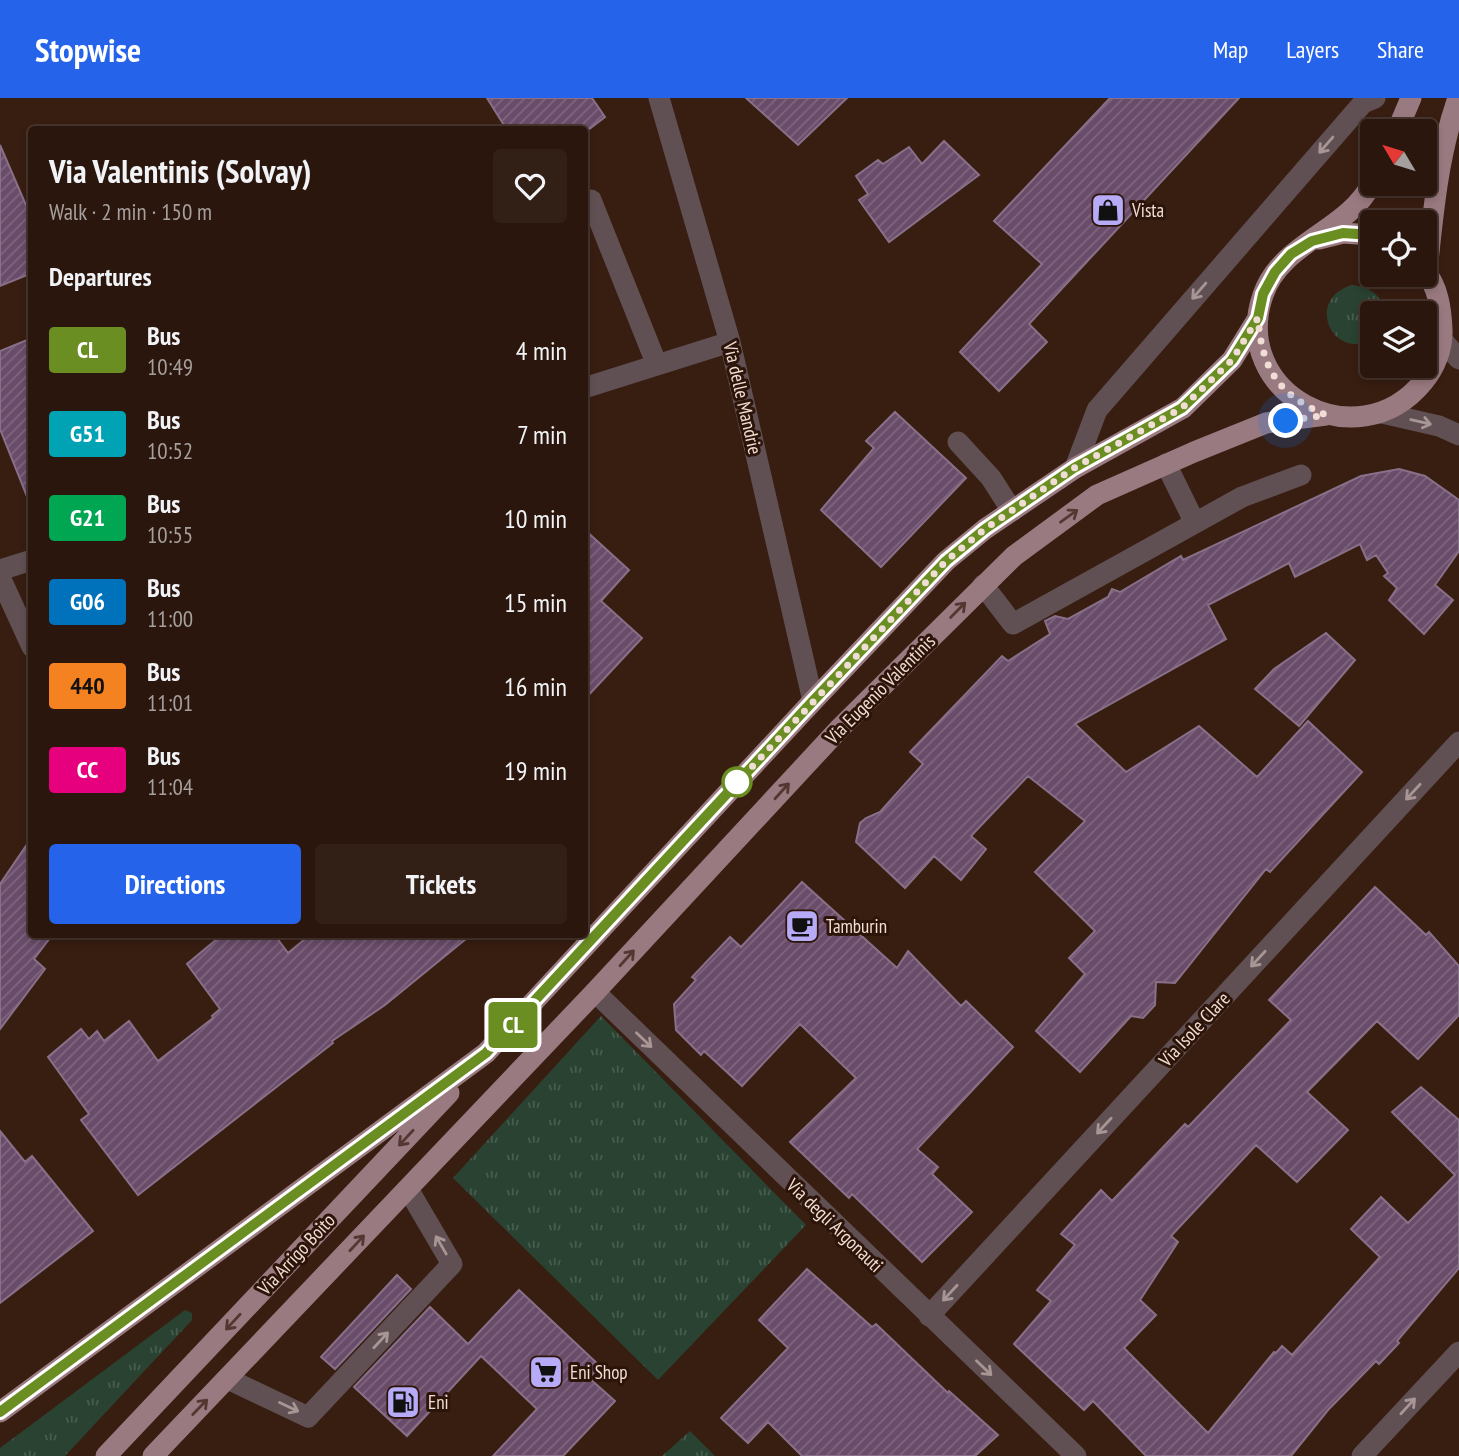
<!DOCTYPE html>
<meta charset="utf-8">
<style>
:root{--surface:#2a160d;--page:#321f16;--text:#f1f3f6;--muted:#a59f9d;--line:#46352e;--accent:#2563eb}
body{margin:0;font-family:"PT Sans Narrow",sans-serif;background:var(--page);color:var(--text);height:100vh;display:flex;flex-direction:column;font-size:26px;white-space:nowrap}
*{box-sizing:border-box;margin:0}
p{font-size:23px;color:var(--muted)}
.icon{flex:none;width:38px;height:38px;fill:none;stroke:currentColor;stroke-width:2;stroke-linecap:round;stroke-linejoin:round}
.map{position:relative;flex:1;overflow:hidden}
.details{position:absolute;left:28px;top:28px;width:560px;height:812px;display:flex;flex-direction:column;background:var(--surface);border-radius:7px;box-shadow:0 4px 10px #0003,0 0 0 2px var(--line)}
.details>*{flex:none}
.badge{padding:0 14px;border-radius:5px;font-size:24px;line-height:46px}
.needle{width:46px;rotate:308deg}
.controls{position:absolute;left:1360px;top:21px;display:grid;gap:14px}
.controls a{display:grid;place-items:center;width:77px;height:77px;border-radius:7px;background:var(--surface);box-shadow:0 4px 10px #0003,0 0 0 2px var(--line);font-size:35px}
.you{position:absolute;width:35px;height:35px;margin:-18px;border:5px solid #fff;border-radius:50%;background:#1a73e8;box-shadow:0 0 0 10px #1a73e833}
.map>.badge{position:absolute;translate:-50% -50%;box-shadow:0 0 0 4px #fff}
h2{padding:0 21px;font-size:26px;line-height:63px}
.round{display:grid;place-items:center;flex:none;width:74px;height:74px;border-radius:7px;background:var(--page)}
.summary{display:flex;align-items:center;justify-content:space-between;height:119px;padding:0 21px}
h1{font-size:33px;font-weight:600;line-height:52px}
.button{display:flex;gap:14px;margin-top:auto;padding:14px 21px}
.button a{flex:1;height:80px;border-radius:7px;background:var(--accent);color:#fff;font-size:28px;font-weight:600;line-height:80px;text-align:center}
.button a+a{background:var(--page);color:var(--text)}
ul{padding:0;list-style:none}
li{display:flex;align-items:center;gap:21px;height:84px;padding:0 21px}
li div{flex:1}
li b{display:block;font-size:26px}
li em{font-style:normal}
li .badge{min-width:77px;font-weight:700;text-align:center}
header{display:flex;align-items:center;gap:42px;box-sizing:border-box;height:98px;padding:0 35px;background:var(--accent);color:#fff}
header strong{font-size:33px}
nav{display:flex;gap:38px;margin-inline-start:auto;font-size:24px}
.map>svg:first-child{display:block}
.grass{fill:url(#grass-tufts)}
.building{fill:url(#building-hatch);stroke:#897089;stroke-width:2}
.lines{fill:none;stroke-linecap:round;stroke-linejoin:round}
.minor{stroke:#605054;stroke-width:21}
.major{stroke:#9a7a81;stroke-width:21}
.oneway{stroke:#a89694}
.oneway2{stroke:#533832}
.line-casing{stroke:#fff;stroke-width:16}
.line{stroke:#6b8e23;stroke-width:10}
.walk{stroke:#f0ddd5;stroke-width:7;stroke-dasharray:0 12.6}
.stop-dot{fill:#fff;stroke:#6b8e23;stroke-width:3.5}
.labels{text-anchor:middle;stroke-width:6;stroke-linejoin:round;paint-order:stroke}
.poi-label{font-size:19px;fill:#f0ddd5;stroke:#2d1408;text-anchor:start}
.street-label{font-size:19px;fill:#f0ddd5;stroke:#2d1408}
</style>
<header>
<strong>Stopwise</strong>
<nav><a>Map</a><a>Layers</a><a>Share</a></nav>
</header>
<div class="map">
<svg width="1459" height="1358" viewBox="0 0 1459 1358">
<defs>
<pattern id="grass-tufts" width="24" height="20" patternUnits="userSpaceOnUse" patternTransform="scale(1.75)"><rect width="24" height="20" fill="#294231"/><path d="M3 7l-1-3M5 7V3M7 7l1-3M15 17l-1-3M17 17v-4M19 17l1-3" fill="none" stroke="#485d4e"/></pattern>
<pattern id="building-hatch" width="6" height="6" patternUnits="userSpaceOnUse" patternTransform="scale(1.75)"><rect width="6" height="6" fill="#694c6a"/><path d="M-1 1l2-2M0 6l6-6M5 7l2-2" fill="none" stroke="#7f657e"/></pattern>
</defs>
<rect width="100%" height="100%" fill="#381d11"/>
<!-- grass -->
<path class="grass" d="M 1352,187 C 1370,189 1380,196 1385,213 L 1385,215 L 1372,215 L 1372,241 C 1334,264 1303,202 1352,187 Z
M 601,918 L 806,1127 L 658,1282 L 453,1080 Z
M 185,1212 L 192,1215 L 192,1222 L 65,1358 L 0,1358 L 0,1350 Z
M 690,1333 L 715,1358 L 662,1358 Z"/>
<!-- building -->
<path class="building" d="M 487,0 L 592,0 L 605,19 L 588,32 L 507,32 Z
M 746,0 L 847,0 L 798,47 Z
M 1110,0 L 1239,0 L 1029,226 L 1047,244 L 999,293 L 960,254 L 1042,166 L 994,123 Z
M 944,43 L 979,77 L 889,144 L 859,102 L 868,96 L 856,78 L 878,62 L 883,66 L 909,49 L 922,66 Z
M 0,47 L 32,121 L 32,175 L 0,188 Z
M 32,240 L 32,406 L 30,406 L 0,331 L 0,253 Z
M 895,314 L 966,380 L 881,469 L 821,412 L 874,350 L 866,343 Z
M 1399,371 L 1425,378 L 1459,402 L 1459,453 L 1435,487 L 1453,502 L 1424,536 L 1389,502 L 1397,490 L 1384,478 L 1388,475 L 1376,457 L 1367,462 L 1360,446 L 1295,479 L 1289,465 L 1208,507 L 1226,541 L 1075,626 L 1126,674 L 1199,628 L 1257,679 L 1308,623 L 1362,674 L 1270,774 L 1266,771 L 1175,885 L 1156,884 L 1155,907 L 1143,920 L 1131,918 L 1080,974 L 1036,933 L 1085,876 L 1069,860 L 1095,833 L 1035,774 L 1085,723 L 1028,678 L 971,738 L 986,751 L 961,782 L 934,758 L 905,790 L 856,744 L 860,725 L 866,720 L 880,714 L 923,666 L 910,654 L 1002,558 L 1008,563 L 1050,536 L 1045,523 L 1055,518 L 1068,521 L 1108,499 L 1112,491 L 1120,494 L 1181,458 L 1183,462 L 1361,378 Z
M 584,431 L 629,472 L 601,503 L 642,540 L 584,602 Z
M 1326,535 L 1355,562 L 1299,628 L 1255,591 L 1274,571 Z
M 32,739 L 32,836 L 53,836 L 34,861 L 45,871 L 0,931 L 0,786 Z
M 802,784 L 897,870 L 908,853 L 961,908 L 966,903 L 1013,949 L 917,1051 L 938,1069 L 932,1076 L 972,1114 L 922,1164 L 852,1096 L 849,1100 L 790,1044 L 856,980 L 800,926 L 742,988 L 704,953 L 701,957 L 676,932 L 674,906 L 696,882 L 692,879 L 730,839 L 741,849 Z
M 1375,789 L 1426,837 L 1429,834 L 1459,868 L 1459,917 L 1418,961 L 1377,923 L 1307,994 L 1348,1032 L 1297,1084 L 1256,1047 L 1171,1138 L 1178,1144 L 1140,1202 L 1156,1217 L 1124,1250 L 1208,1335 L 1274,1254 L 1276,1255 L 1282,1248 L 1292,1257 L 1380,1159 L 1351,1131 L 1381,1099 L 1408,1125 L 1455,1077 L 1392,1014 L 1421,989 L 1459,1022 L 1459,1170 L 1397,1243 L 1399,1245 L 1379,1266 L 1376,1263 L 1328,1312 L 1291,1358 L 1146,1358 L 1093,1303 L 1084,1312 L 1014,1246 L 1051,1203 L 1037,1192 L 1075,1147 L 1061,1136 L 1101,1092 L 1112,1103 L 1185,1026 L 1188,1029 L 1291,922 L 1269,902 Z
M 223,836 L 274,836 L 288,855 L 311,836 L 472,836 L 385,907 L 332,943 L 333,945 L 138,1097 L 81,1022 L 89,1016 L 48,959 L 81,931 L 89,941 L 97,933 L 104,943 L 129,923 L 158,963 L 213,920 L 212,918 L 220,911 L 187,866 Z
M 0,1033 L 25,1064 L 32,1058 L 93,1133 L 0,1205 Z
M 807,1171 L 872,1229 L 876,1226 L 948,1295 L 949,1293 L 998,1337 L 975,1358 L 802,1358 L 768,1324 L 748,1345 L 721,1320 L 788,1250 L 759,1222 Z
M 397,1177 L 411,1191 L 335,1271 L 321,1259 Z
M 519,1192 L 600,1268 L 589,1280 L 615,1303 L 563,1358 L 493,1358 L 537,1311 L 481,1258 L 407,1338 L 354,1289 L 430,1209 L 468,1246 Z"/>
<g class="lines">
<!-- minor -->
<path class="minor" d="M 659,0 L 730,244 L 813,603
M 591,102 L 657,267
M 1442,242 L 1459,261
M 584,290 L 730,244
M 1382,315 L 1439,328 L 1459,337
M 958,344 L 991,380 L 1012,413
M 1166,366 L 1195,425
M 1075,370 L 1097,312 L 1363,5 L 1375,0
M 0,472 L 32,462
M 0,479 L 32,549
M 983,487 L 1013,526 L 1242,399 L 1301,377
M 595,894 L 1076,1358
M 929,1218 L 1459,644
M 228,1281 L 308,1319 L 452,1166 L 408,1091
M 1362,1358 L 1459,1254"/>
<!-- major -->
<path class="major" d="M 1397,33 L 1411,0
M 1372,85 C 1348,133 1281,144 1263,197 C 1229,295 1357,364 1423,284 C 1435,270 1443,250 1442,231 C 1441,210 1438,188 1424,172
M 1319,141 L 1343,135 L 1372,137
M 1427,174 C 1433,115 1438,57 1458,0
M 0,1314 L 486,955 L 813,603 L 946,463 L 985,431 L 1075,370 L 1183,310 L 1232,262 L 1258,220
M 106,1358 L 449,995
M 153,1358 L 595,894 L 840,630 L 1014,458 L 1097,397 L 1194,354 L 1266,325 L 1326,317"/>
</g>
<!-- one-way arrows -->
<defs><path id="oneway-shaft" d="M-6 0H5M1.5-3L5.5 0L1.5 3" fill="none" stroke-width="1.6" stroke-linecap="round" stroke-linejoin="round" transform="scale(1.75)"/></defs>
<g class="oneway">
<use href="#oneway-shaft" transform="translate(1326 47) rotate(131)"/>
<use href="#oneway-shaft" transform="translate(1199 193) rotate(131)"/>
<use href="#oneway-shaft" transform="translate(1421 324) rotate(13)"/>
<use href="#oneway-shaft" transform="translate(1413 694) rotate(133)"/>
<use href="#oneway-shaft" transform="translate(1258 861) rotate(133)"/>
<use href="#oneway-shaft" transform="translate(644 942) rotate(44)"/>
<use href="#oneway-shaft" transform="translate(1104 1028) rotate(133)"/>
<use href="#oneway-shaft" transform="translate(441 1147) rotate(-120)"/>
<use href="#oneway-shaft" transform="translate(950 1195) rotate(133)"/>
<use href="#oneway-shaft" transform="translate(381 1242) rotate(-47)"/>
<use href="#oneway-shaft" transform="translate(984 1270) rotate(44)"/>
<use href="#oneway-shaft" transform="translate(1408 1308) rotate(-47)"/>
<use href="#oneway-shaft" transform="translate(289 1309) rotate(25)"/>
</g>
<g class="oneway2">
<use href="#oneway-shaft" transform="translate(1069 418) rotate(-36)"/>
<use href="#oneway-shaft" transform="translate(958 512) rotate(-45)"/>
<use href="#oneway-shaft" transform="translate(782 693) rotate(-48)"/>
<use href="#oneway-shaft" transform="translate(627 860) rotate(-48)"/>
<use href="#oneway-shaft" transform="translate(406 1040) rotate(133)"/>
<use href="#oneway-shaft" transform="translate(357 1145) rotate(-47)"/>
<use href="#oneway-shaft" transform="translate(233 1224) rotate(133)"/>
<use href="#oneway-shaft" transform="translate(200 1309) rotate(-46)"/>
</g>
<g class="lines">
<!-- line casing -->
<g class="line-casing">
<path id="line" d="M 0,1314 L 486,955 L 813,603 L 946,463 L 985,431 L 1074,370 L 1182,310 L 1232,262 L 1258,220 L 1263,196 L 1275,174 L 1291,156 L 1312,143 L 1343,135 L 1372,137"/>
</g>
<!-- line -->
<use href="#line" class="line"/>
<!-- walk -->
<path class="walk" d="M 737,684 L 732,690 L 946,463 L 985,431 L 1074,370 L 1182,310 L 1232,262 L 1258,220 C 1262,271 1278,297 1326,317 L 1286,323"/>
</g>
<!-- icons -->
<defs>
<g id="shop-square" transform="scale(1.75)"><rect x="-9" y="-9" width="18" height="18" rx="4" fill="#b7abf7" stroke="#2d1408"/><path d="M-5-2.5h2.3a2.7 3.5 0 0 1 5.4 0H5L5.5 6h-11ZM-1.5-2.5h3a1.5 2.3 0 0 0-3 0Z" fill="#111"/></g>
<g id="cafe-square" transform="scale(1.75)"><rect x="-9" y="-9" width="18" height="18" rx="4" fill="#b7abf7" stroke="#2d1408"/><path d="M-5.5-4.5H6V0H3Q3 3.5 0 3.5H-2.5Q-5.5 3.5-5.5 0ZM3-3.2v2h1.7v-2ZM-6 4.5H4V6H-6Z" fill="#111"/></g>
<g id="supermarket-square" transform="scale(1.75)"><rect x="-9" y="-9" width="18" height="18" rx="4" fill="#b7abf7" stroke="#2d1408"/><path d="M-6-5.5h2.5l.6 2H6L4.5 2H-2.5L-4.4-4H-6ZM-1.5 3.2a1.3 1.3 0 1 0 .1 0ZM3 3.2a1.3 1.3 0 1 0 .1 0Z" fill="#111"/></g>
<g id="fuel-square" transform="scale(1.75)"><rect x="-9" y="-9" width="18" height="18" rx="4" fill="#b7abf7" stroke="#2d1408"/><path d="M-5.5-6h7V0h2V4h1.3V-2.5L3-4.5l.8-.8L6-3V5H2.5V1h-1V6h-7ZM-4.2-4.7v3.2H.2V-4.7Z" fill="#111"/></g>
</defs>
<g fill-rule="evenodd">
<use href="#shop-square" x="1108" y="112"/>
<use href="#cafe-square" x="802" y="828"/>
<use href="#supermarket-square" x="546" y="1274"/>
<use href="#fuel-square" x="403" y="1304"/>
</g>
<!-- markers -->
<circle class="stop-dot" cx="737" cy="684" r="14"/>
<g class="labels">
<!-- poi labels -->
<g class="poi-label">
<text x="1132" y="119">Vista</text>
<text x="826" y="835">Tamburin</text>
<text x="570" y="1281">Eni Shop</text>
<text x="428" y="1311">Eni</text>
</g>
<!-- street labels -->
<g class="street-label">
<text transform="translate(743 300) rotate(77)" y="7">Via delle Mandrie</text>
<text transform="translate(880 591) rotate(-45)" y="7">Via Eugenio Valentinis</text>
<text transform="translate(1194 931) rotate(-47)" y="7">Via Isole Clare</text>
<text transform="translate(835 1127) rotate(44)" y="7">Via degli Argonauti</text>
<text transform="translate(296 1156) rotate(-47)" y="7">Via Arrigo Boito</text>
</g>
</g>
</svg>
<div class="controls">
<a><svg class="needle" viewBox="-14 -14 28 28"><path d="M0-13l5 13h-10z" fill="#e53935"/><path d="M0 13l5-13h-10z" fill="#a59f9d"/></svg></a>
<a><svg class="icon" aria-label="locate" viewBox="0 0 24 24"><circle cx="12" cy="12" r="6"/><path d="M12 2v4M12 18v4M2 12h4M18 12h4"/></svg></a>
<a><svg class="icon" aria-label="layers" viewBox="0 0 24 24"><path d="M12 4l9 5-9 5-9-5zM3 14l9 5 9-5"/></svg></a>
</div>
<div class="you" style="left:1286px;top:323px"></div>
<b class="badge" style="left:513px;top:927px;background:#6b8e23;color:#fff">CL</b>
<section class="details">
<div class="summary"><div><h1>Via Valentinis (Solvay)</h1><p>Walk · 2 min · 150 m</p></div><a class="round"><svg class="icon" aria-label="heart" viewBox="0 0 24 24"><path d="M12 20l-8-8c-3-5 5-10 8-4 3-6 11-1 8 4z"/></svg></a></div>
<h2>Departures</h2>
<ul>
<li><span class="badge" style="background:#6b8e23;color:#fff">CL</span><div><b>Bus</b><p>10:49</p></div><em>4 min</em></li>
<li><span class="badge" style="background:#00a3b4;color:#fff">G51</span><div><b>Bus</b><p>10:52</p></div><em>7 min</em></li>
<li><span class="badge" style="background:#00a651;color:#fff">G21</span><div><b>Bus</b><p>10:55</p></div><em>10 min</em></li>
<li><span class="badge" style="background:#0072bc;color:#fff">G06</span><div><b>Bus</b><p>11:00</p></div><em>15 min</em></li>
<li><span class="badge" style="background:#f58220;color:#111">440</span><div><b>Bus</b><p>11:01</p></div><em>16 min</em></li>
<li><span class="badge" style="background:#e6007e;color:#fff">CC</span><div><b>Bus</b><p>11:04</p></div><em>19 min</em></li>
</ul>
<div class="button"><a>Directions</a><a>Tickets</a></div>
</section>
</div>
